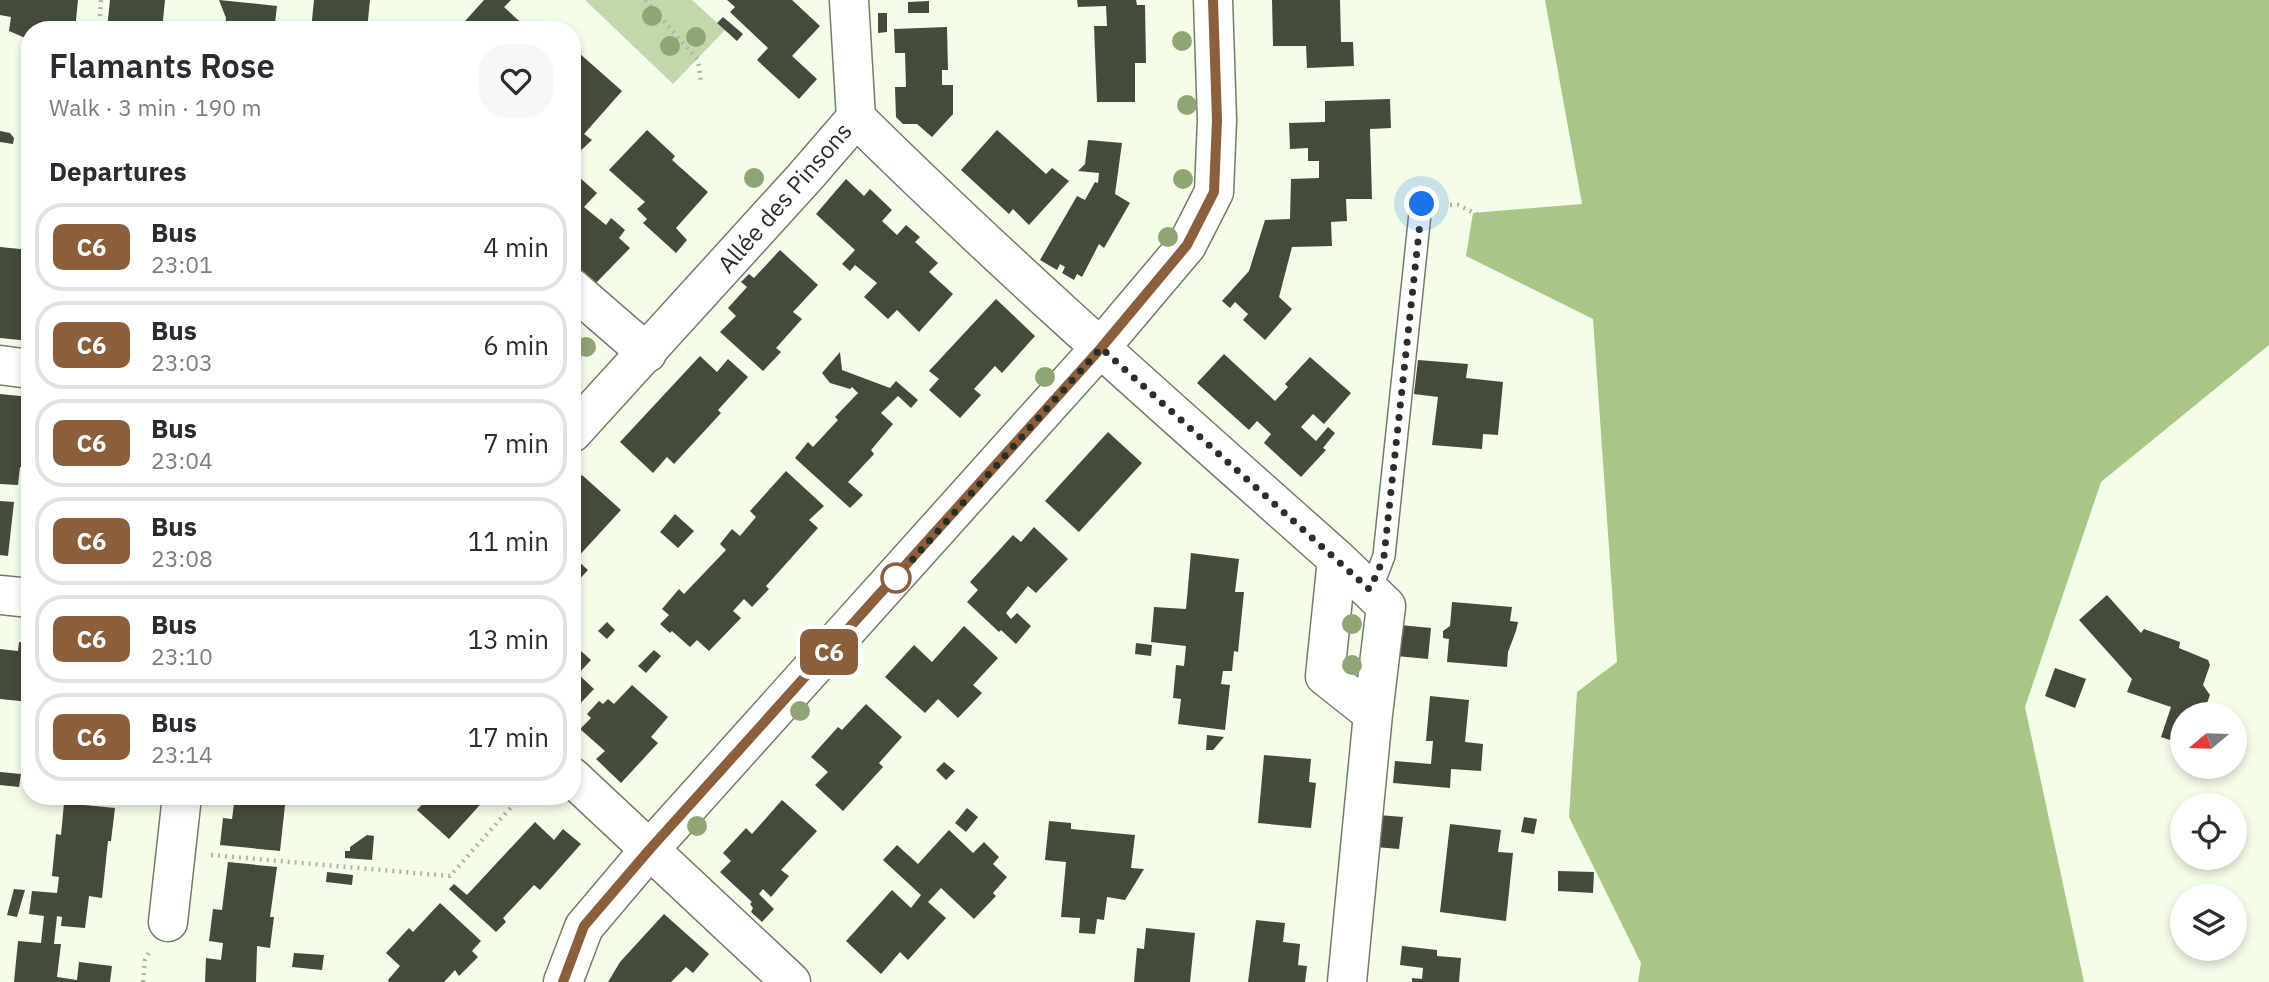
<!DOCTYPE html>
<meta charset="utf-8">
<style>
:root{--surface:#fff;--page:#f7f7f7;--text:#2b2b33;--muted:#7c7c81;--line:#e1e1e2}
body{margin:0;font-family:"IBM Plex Sans",sans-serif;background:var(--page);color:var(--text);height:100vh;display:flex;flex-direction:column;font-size:26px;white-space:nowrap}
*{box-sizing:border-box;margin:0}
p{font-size:23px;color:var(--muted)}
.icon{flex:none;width:38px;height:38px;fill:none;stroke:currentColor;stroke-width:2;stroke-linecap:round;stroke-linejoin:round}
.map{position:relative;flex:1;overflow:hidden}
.panel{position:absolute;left:21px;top:21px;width:560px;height:784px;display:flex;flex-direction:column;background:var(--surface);border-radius:28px;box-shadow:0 4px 10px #0003}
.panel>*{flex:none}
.badge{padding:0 14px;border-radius:10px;font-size:24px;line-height:46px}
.needle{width:46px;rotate:251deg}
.tools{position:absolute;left:2170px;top:702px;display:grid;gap:14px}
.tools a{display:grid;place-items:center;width:77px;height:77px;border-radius:50%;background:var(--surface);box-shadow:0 4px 10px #0003;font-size:35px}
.you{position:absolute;width:35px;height:35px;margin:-18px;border:5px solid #fff;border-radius:50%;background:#1a73e8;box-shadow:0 0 0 10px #1a73e833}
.map>.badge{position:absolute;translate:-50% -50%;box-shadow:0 0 0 4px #fff}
h2{padding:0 28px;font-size:26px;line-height:63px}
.round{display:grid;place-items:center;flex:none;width:74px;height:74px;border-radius:28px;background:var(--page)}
.overview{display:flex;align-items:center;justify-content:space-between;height:119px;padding:0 28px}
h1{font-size:33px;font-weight:600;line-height:52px}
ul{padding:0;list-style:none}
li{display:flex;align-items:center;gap:21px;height:88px;margin:0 14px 10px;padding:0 14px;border:4px solid var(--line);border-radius:28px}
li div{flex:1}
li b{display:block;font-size:26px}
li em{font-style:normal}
li .badge{min-width:77px;font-weight:700;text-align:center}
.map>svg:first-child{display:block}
.green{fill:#c3d7ad}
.forest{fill:#a8c685}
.building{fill:#434b3b}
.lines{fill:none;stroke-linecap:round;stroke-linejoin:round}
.service-casing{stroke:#737c6a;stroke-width:24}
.minor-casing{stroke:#737c6a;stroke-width:41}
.path{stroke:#aeb6a6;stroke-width:4.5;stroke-dasharray:2 5;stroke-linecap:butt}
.service{stroke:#fff;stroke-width:21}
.minor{stroke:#fff;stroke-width:38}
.tree{fill:#91a474}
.line-casing{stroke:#fff;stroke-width:16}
.line{stroke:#8b5e3c;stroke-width:10}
.walk{stroke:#2a2e26;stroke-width:7;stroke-dasharray:0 12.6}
.stop-dot{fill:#fff;stroke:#8b5e3c;stroke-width:3.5}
.labels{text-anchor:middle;stroke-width:7;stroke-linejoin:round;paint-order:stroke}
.street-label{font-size:24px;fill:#2a2e26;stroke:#fff}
</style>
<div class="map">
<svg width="2269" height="982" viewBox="0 0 2269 982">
<rect width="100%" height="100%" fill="#f3fde8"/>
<!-- green -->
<path class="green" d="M 585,0 L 692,0 L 725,30 L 673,84 Z"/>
<!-- forest -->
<path class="forest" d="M 1545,0 L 2269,0 L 2269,345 L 2101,482 L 2025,707 L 2084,982 L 1638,982 L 1641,963 L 1569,817 L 1577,692 L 1617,662 L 1593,319 L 1466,256 L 1473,213 L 1582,204 Z"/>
<!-- building -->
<path class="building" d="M 0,0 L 78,0 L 75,30 L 30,30 L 30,40 L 9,31 L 11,17 L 0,15 Z
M 110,0 L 165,0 L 162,30 L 107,29 Z
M 219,0 L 277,6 L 275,23 L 268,22 L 268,30 L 225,30 L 226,18 Z
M 314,0 L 370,0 L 367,30 L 311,30 Z
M 484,0 L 511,0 L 504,7 L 529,30 L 457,30 Z
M 727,0 L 792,0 L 820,26 L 792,56 L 817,79 L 799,99 L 757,60 L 768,48 L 730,12 L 735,7 Z
M 1077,0 L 1136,0 L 1137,5 L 1145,5 L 1146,63 L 1135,63 L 1135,102 L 1097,102 L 1094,26 L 1107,26 L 1106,6 L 1078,7 Z
M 1272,0 L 1340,0 L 1341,42 L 1353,42 L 1354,66 L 1307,68 L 1306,46 L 1273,46 Z
M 929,1 L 929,13 L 908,13 L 908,2 Z
M 878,13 L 887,13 L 887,32 L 878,33 Z
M 723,17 L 743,34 L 737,41 L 717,23 Z
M 947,27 L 948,70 L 942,70 L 942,85 L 953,85 L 953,114 L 932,137 L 917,124 L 903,124 L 896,117 L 895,87 L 906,87 L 905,53 L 895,53 L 894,29 Z
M 579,53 L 622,91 L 584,134 L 592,140 L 577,154 L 572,150 L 572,61 Z
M 1390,99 L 1391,128 L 1370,129 L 1372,199 L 1346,199 L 1347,221 L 1331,222 L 1332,246 L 1292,247 L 1279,297 L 1292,309 L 1265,340 L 1243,320 L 1248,314 L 1235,302 L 1230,308 L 1222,301 L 1249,271 L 1265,220 L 1290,219 L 1291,179 L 1319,178 L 1319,161 L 1308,161 L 1308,148 L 1290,149 L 1289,123 L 1325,122 L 1325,101 Z
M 647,130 L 675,156 L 672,160 L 708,192 L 676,228 L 687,240 L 676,253 L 643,223 L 647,219 L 637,209 L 645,202 L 609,170 Z
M 997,130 L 1046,174 L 1052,168 L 1069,181 L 1029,225 L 1013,209 L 1009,214 L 961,170 Z
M 0,131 L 10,133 L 14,138 L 13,144 L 0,142 Z
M 1088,140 L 1122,143 L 1115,194 L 1130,203 L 1104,248 L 1099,244 L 1082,277 L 1077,274 L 1074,280 L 1062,273 L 1065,267 L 1060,264 L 1057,270 L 1040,260 L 1077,196 L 1085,200 L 1095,182 L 1098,183 L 1099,173 L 1078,171 L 1085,164 Z
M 579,177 L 597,193 L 584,207 L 606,225 L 611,218 L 625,230 L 619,238 L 630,248 L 596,283 L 579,268 L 575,273 L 572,271 L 572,185 Z
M 846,179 L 864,196 L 870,189 L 892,210 L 882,221 L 897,235 L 906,225 L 920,237 L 915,242 L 938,263 L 929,272 L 953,294 L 919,332 L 897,310 L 888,319 L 864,297 L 877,283 L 855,265 L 850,271 L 842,264 L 855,250 L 816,214 Z
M 0,247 L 30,250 L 30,341 L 0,338 Z
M 780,250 L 818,285 L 793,312 L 802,319 L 776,348 L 781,352 L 763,371 L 720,332 L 736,316 L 728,308 L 747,287 L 741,282 L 749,274 L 754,278 Z
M 996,299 L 1035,336 L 1002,373 L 995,366 L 974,389 L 981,395 L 960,418 L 929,390 L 939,379 L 929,371 Z
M 840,352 L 842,370 L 890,388 L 896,381 L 918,400 L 911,408 L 898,396 L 881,413 L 893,424 L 871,450 L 874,454 L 848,482 L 863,495 L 850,508 L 795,458 L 808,442 L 813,447 L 838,420 L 835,417 L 858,393 L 852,387 L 850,389 L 830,383 L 822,373 Z
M 1224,354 L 1275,401 L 1288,387 L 1285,384 L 1310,357 L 1351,393 L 1324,424 L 1313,414 L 1301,427 L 1316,441 L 1328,427 L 1335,433 L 1323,448 L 1326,450 L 1301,477 L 1264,443 L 1271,434 L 1257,421 L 1249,430 L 1197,383 Z
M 700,356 L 717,372 L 728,359 L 748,377 L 718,410 L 721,413 L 674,464 L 667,457 L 653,473 L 620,442 Z
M 1418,360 L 1468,364 L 1466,378 L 1503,382 L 1498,435 L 1483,434 L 1482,449 L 1432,445 L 1438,397 L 1414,394 Z
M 0,394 L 30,397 L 30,446 L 28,446 L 26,468 L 20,467 L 18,485 L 0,484 Z
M 1108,432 L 1142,463 L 1079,532 L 1045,501 Z
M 786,471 L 824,506 L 809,520 L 818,528 L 766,586 L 769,589 L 752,607 L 744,599 L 733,611 L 741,618 L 709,651 L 697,640 L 690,647 L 672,631 L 670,633 L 660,624 L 669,615 L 662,609 L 679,589 L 684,594 L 726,550 L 720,544 L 732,529 L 740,536 L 756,517 L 750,511 Z
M 582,475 L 621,510 L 576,559 L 588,570 L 575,584 L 572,581 L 572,485 Z
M 0,501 L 14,502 L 8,556 L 0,555 Z
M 675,514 L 694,531 L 678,548 L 660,532 Z
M 1034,527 L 1068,559 L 1036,593 L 1028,586 L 1006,613 L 1011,619 L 1017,613 L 1031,626 L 1016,644 L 1001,630 L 999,632 L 967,602 L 978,590 L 970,582 L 1013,535 L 1021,542 Z
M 1191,553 L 1239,559 L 1235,592 L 1244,592 L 1238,652 L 1234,651 L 1232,671 L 1223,671 L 1221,684 L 1230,685 L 1225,730 L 1178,724 L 1181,699 L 1173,698 L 1176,665 L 1184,666 L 1186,646 L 1151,642 L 1154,607 L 1186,609 Z
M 2107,595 L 2141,633 L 2144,629 L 2180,642 L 2179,648 L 2208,660 L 2210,665 L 2203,685 L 2210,695 L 2203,714 L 2182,714 L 2182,744 L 2161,737 L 2171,707 L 2127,692 L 2132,679 L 2079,620 Z
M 1452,602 L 1512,607 L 1510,621 L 1518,622 L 1516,631 L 1508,652 L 1507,667 L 1447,662 L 1449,639 L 1443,638 L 1443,631 L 1450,626 Z
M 607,622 L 615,630 L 607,639 L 598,631 Z
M 1400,625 L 1431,628 L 1428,659 L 1396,656 Z
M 964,626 L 998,658 L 973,685 L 982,693 L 958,718 L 938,699 L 925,713 L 885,677 L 914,645 L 932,662 Z
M 19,642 L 30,643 L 30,702 L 0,699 L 0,649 L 18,651 Z
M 572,643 L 591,660 L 578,674 L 594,689 L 572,712 Z
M 1136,643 L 1152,645 L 1151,656 L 1135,654 Z
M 654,650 L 661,656 L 646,673 L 638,666 Z
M 2055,668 L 2086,679 L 2075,708 L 2045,696 Z
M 632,685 L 668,717 L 651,737 L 658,743 L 621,783 L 596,759 L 605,751 L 580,729 L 591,718 L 587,714 L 599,701 L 603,704 L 608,699 L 614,704 Z
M 1430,696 L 1469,700 L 1465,742 L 1483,744 L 1481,771 L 1451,769 L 1450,788 L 1393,783 L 1395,761 L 1431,764 L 1433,741 L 1426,741 Z
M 866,704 L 902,737 L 879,763 L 883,767 L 843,811 L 815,785 L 828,772 L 811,757 L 838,727 L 842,730 Z
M 1207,735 L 1224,737 L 1213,750 L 1206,750 Z
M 1264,755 L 1311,759 L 1309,782 L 1316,783 L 1311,828 L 1258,823 Z
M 944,762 L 955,771 L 946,780 L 936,770 Z
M 0,772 L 21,774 L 19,787 L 0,785 Z
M 235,796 L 286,796 L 280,851 L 220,845 L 223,818 L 232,819 Z
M 430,796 L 488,796 L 449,839 L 417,810 Z
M 782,800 L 817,831 L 781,870 L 789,876 L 771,897 L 763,889 L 759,894 L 774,909 L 762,922 L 751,912 L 753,908 L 750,904 L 752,902 L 720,872 L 731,861 L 723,853 L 746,828 L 752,834 Z
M 64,803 L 115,808 L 111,841 L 108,841 L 102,898 L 89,896 L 85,928 L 61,926 L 62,917 L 57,916 L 54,944 L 61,944 L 57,977 L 77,980 L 79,962 L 112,966 L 110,982 L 14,982 L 18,941 L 41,943 L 44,916 L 29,914 L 32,891 L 57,893 L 59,877 L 52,876 L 56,834 L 61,835 Z
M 967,808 L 978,817 L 966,832 L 955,823 Z
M 1379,815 L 1403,817 L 1399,849 L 1375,847 Z
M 1524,817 L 1537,819 L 1534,834 L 1521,832 Z
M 1049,821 L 1071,823 L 1071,829 L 1135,835 L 1131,868 L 1144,869 L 1125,900 L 1107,897 L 1104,920 L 1097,919 L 1095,934 L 1079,933 L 1080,918 L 1061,917 L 1066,862 L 1045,860 Z
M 535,822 L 554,840 L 563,829 L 581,844 L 540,890 L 534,885 L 503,918 L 506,922 L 496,932 L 449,889 L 454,884 L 467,895 Z
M 1450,824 L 1501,830 L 1498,852 L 1513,853 L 1506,921 L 1440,912 Z
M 949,830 L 973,853 L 984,842 L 999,857 L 993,864 L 1007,877 L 993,893 L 996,896 L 974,919 L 941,888 L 928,902 L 946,918 L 908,960 L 900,952 L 881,974 L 846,941 L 892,890 L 911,908 L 921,895 L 883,860 L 897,845 L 918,864 Z
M 367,835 L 374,836 L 372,860 L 345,858 L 345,851 L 350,851 L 350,847 Z
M 228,862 L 277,867 L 270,917 L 274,917 L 270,948 L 257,946 L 256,982 L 205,982 L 206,958 L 221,960 L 223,943 L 209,941 L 213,909 L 222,910 Z
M 1558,871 L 1594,872 L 1593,893 L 1558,891 Z
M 327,872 L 353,875 L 352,885 L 326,882 Z
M 14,889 L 25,890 L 17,917 L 7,915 Z
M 440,903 L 481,941 L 472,951 L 478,957 L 459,976 L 455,970 L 444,982 L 389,982 L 388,980 L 400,966 L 386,953 L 409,928 L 413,932 Z
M 664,914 L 709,954 L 693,973 L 686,967 L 671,982 L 608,982 L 620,962 Z
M 1256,920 L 1285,923 L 1283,942 L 1300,944 L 1298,965 L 1307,966 L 1305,982 L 1248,982 Z
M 1146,928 L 1195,933 L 1190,982 L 1134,982 L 1137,948 L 1144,949 Z
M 1402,946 L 1437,950 L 1437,956 L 1461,958 L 1459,982 L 1412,982 L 1412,978 L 1422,979 L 1423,968 L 1400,965 Z
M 294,953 L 324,955 L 322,970 L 292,967 Z"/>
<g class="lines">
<!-- service casing -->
<g class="service-casing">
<path id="service" d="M 1369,589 L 1377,574 L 1384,556 L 1421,204"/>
</g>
<!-- minor casing -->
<g class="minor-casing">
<path id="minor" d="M 849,0 L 856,118
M 572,288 L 647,353
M 0,365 L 30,369
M 572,433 L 805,177 L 856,118 C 1011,271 1174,414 1337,559 L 1325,676 L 1373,714 L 1347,982
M 1337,559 L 1386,606 L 1373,714
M 0,595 L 30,598
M 572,777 L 791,982
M 168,922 L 182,796
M 563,982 L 584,927 L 650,849 L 1100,348 L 1187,245 L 1214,192 L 1217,120 L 1213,0"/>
</g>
<!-- path -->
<path class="path" d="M 645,0 L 698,60 L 701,82
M 99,30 L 101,0
M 1450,205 L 1458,205 L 1491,221
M 211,855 L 450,876 L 521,796
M 143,982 L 145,960 L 149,953"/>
<!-- service -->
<use href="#service" class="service"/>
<!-- minor -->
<use href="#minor" class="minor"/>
</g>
<!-- trees -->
<g class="tree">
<circle cx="652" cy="16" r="10"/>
<circle cx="696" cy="37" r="10"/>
<circle cx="1182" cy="41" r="10"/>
<circle cx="670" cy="46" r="10"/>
<circle cx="1187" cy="105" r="10"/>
<circle cx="754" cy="178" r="10"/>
<circle cx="1183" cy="179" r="10"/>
<circle cx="1168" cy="237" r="10"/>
<circle cx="586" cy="347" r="10"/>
<circle cx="1045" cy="377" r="10"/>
<circle cx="1352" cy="624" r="10"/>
<circle cx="1352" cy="665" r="10"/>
<circle cx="800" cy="711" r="10"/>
<circle cx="697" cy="826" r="10"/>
</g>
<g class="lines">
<!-- line casing -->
<g class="line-casing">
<path id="line" d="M 563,982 L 584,926 L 650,849 L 1101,348 L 1187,245 L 1214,192 L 1217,120 L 1213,0"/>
</g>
<!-- line -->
<use href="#line" class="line"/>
<!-- walk -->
<path class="walk" d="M 896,578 L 1101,348 L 1369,589 L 1377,574 L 1384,556 L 1422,204"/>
</g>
<!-- markers -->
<circle class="stop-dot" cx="896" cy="578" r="14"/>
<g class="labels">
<!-- street labels -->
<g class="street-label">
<text transform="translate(785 198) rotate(-49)" y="8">Allée des Pinsons</text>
</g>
</g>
</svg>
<div class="tools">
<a><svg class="needle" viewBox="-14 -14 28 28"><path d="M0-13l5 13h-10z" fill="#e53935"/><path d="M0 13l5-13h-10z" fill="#7c7c81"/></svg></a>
<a><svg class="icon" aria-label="locate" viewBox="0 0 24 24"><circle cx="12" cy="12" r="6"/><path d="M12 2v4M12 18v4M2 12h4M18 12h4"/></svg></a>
<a><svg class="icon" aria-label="layers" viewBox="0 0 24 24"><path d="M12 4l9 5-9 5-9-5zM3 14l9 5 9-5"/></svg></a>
</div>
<div class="you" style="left:1422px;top:204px"></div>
<b class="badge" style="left:829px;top:652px;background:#8b5e3c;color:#fff">C6</b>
<section class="panel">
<div class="overview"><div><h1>Flamants Rose</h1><p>Walk · 3 min · 190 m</p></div><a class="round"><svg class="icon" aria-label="heart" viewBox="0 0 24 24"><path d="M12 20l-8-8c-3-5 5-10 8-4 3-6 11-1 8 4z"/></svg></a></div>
<h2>Departures</h2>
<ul>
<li><span class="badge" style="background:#8b5e3c;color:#fff">C6</span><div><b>Bus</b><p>23:01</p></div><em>4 min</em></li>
<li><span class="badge" style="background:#8b5e3c;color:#fff">C6</span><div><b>Bus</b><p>23:03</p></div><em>6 min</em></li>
<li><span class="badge" style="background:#8b5e3c;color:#fff">C6</span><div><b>Bus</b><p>23:04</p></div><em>7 min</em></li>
<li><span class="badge" style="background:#8b5e3c;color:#fff">C6</span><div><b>Bus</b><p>23:08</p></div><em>11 min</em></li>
<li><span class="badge" style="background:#8b5e3c;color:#fff">C6</span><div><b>Bus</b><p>23:10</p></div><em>13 min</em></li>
<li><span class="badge" style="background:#8b5e3c;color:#fff">C6</span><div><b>Bus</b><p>23:14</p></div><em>17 min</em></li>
</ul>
</section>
</div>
